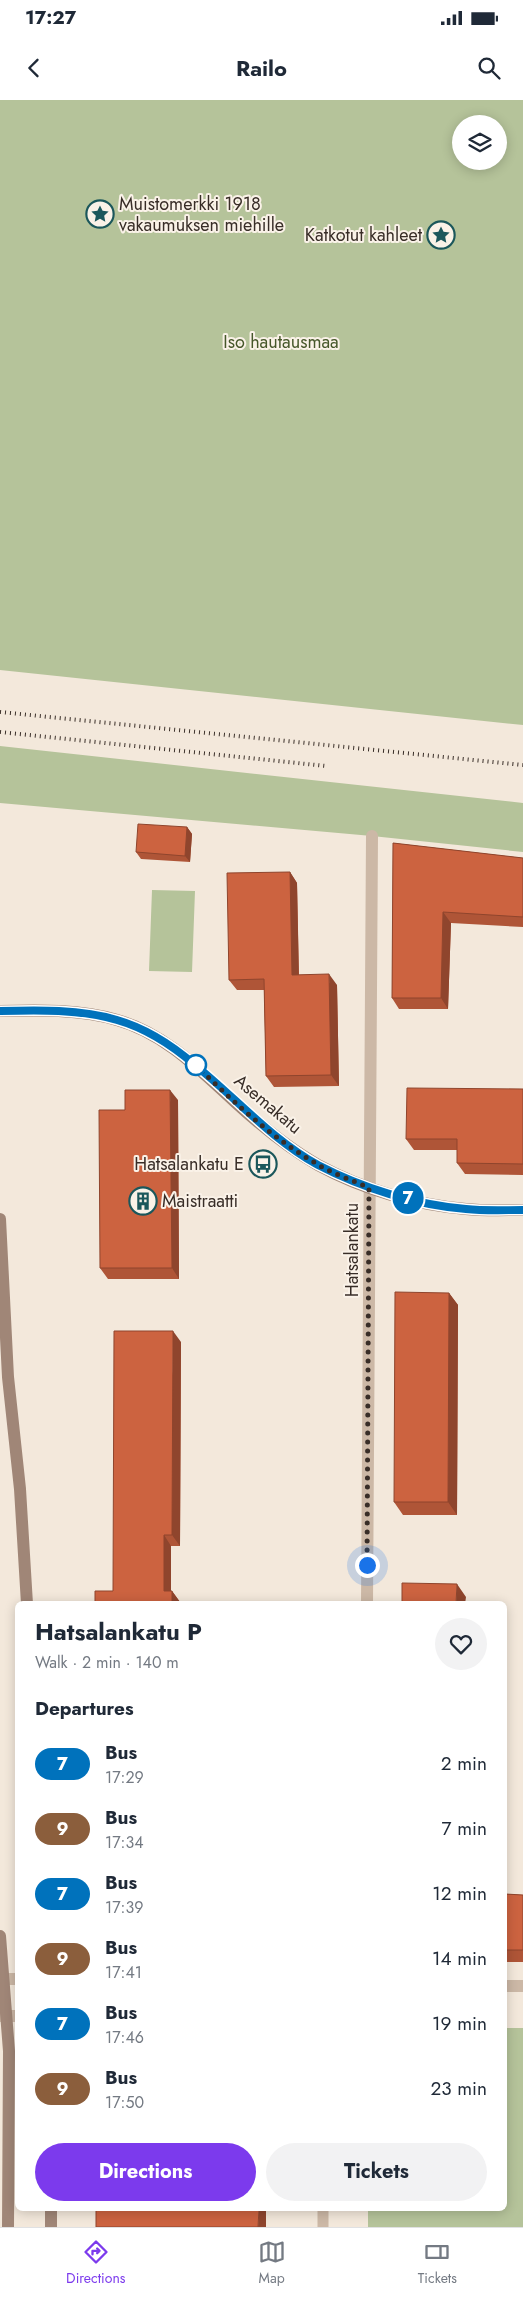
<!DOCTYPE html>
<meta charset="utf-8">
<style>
:root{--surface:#fff;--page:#f2f2f3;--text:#1f2937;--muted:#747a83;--line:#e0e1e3;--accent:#7c3aed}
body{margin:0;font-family:Jost,sans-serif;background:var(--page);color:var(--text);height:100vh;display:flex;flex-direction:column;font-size:19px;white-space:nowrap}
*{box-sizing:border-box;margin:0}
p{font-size:16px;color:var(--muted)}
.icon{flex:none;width:28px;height:28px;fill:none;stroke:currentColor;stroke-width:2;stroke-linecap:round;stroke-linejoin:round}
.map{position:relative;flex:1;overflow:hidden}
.side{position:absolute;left:15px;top:1501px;width:492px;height:610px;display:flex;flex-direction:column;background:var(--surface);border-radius:8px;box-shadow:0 2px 12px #0003}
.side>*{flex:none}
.badge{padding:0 10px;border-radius:16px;font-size:18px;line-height:32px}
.buttons{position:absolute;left:452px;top:15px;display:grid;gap:10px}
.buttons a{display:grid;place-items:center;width:55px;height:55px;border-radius:50%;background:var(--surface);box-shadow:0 2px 12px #0003;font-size:25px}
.you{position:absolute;width:25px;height:25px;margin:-12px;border:4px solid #fff;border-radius:50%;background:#1a73e8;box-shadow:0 0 0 8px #1a73e833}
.map>.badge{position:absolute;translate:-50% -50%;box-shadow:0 0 0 2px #fff}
h2{padding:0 20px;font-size:19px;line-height:45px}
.round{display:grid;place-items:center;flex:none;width:52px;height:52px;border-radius:26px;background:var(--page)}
.overview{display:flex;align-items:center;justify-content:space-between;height:85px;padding:0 20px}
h1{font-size:24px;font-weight:700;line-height:38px}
.cta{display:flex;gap:10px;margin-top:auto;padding:10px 20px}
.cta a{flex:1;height:58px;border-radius:30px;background:var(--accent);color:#fff;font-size:20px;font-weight:700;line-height:58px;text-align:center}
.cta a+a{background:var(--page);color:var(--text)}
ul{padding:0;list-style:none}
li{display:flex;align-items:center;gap:15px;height:65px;padding:0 20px}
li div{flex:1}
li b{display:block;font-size:19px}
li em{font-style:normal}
li .badge{min-width:55px;font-weight:700;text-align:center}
.status{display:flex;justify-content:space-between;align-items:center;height:35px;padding:0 25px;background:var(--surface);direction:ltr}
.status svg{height:14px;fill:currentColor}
header{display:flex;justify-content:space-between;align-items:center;height:65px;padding:0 20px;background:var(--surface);font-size:22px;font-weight:700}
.dock{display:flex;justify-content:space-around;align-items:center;height:70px;border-top:1px solid var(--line);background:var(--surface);font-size:14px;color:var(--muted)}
.dock a{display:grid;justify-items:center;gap:2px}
.dock .current{color:var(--accent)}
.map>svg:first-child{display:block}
.green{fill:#b5c39a;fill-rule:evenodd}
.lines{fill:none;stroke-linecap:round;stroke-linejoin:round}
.service{stroke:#ccb8a6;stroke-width:11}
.minor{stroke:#ccb8a6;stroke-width:12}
.tertiary{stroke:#ccb8a6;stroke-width:12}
.secondary{stroke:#a08677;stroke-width:12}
.rail{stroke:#382d27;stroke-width:4;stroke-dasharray:1 4;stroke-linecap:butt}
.wall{fill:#af5537}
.shaded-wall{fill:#8f452d}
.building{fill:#cc6340;stroke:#8f452d}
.line-casing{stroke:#fff;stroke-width:11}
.line{stroke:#0072bc;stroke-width:8}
.walk{stroke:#382d27;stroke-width:5;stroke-dasharray:0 9}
.stop-dot{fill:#fff;stroke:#0072bc;stroke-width:2.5}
.labels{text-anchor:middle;stroke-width:4;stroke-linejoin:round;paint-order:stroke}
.poi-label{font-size:18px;fill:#382d27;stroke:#faf2e8;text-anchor:start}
.park-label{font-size:18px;fill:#46572a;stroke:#faf2e8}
.street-label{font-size:18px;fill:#382d27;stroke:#faf2e8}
</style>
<div class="status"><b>17:27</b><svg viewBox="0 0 49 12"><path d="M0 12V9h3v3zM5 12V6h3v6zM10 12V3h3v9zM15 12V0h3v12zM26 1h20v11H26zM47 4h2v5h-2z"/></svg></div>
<header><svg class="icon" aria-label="back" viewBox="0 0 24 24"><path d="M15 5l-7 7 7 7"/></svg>Railo<svg class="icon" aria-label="search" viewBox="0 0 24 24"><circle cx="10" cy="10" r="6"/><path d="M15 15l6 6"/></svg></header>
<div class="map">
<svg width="523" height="2127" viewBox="0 0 523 2127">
<rect width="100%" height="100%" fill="#f3e8db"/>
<!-- green -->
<path class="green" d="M 0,0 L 523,0 L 523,625 L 0,570 ZM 461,24 L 499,24 L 499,61 L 461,61 Z
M 0,646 L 523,703 L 523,752 L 372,736 L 0,703 Z
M 152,790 L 195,791 L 192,872 L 149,871 Z
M 505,1928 L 523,1928 L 523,2127 L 368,2127 L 368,2109 L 505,2109 Z"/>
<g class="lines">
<!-- service -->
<path class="service" d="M 323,2109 L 323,2127"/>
<!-- minor -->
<path class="minor" d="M 367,1504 L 372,736"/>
<!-- tertiary -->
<path class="tertiary" d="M 0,1879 L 18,1879
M 505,1886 L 523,1886
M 0,1916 L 18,1916"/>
<!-- secondary -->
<path class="secondary" d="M 0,911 C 37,910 81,909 117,920 C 164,933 199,969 234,1001 C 259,1024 288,1048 318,1065 C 362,1089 416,1105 466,1109 C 485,1111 504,1110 523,1110
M 0,1119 L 8,1277 L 20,1389 L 27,1504
M 0,1836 L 9,1951 L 8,2127
M 51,2109 L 51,2127"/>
<!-- rail -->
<path class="rail" d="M 0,612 L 523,665
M 0,632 L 326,666"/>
</g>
<!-- wall -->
<path class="wall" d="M 187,727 L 192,734 L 190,762 L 141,759 L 136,752 Z
M 393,743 L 523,758 L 523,827 L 451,823 L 448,909 L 399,909 L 392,898 Z
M 290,772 L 297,783 L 299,875 L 337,885 L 339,986 L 274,987 L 266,976 L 264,890 L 237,890 L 229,880 Z
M 523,989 L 523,1075 L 465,1074 L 457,1063 L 457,1050 L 414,1050 L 406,1039 Z
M 178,1000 L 179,1179 L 108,1179 L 100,1168 L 125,1010 Z
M 449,1193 L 458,1205 L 457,1415 L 403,1415 L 394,1402 Z
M 181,1242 L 180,1446 L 171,1446 L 171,1491 L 172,1491 L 180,1502 L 113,1491 Z
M 505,1794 L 523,1795 L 523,1862 L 505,1862 Z"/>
<!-- shaded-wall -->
<path class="shaded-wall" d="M 187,727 L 192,734 L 190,762 L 185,756 Z
M 290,772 L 297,783 L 299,886 L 292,875 Z
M 443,812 L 451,823 L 448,909 L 441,898 Z
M 329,874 L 337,885 L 339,986 L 331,975 Z
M 170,990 L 178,1000 L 179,1179 L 172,1168 Z
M 449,1193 L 458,1205 L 457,1415 L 448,1402 Z
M 173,1231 L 181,1242 L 180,1446 L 172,1435 Z
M 164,1435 L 171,1446 L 171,1502 L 164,1491 Z
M 457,1484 L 466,1497 L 465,1504 L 456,1504 Z
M 172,1491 L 180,1502 L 180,1504 L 172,1504 Z
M 259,2109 L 266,2109 L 266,2127 L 258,2127 Z"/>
<!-- building -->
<path class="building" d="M 138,724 L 187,727 L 185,756 L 136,752 Z
M 393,743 L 523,758 L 523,817 L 443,812 L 441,898 L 392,898 Z
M 290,772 L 292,875 L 329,874 L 331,975 L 266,976 L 264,879 L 229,880 L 227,773 Z
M 407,988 L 523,989 L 523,1064 L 457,1063 L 457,1039 L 406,1039 Z
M 125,990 L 170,990 L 172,1168 L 100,1168 L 99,1010 L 125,1010 Z
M 395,1192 L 449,1193 L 448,1402 L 394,1402 Z
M 114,1231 L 173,1231 L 172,1435 L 164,1435 L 164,1491 L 172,1491 L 172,1504 L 95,1504 L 95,1491 L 113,1491 Z
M 402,1483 L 457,1484 L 456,1504 L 402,1504 Z
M 505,1794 L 523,1795 L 523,1850 L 505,1850 Z
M 96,2109 L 259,2109 L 258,2127 L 96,2127 Z"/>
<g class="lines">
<!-- line casing -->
<g class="line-casing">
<path id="line" d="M 0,911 C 37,910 81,909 117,920 C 145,928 173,946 195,965 C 236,998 271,1039 318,1065 C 362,1088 416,1105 466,1109 C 485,1111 504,1110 523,1110"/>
</g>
<!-- line -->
<use href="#line" class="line"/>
<!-- walk -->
<path class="walk" d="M 196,965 C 231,1000 272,1038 317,1064 C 333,1074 352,1080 369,1088 L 367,1465"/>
</g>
<!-- icons -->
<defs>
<g id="sight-ring" transform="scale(1.4375)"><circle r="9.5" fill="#faf2e8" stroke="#1b575b" stroke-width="1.5"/><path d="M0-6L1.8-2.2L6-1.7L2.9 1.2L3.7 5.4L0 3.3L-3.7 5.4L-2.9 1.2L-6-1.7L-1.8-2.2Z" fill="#1b575b"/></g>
<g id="bus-ring" transform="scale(1.4375)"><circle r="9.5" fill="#faf2e8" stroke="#1b575b" stroke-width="1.5"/><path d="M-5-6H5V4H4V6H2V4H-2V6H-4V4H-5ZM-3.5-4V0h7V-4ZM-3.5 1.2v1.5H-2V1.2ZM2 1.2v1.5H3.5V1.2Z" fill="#1b575b"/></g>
<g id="building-ring" transform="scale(1.4375)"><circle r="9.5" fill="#faf2e8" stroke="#1b575b" stroke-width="1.5"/><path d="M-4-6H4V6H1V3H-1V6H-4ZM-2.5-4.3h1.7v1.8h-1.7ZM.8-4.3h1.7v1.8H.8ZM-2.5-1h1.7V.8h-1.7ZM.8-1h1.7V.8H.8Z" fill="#1b575b"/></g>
</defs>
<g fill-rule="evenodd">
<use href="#sight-ring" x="100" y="114"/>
<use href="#sight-ring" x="441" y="135"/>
<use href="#bus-ring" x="263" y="1064"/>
<use href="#building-ring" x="143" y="1101"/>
</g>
<!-- markers -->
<circle class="stop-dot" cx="196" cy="965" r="10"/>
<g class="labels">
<!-- poi labels -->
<g class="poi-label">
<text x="119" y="110">Muistomerkki 1918<tspan x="119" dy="21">vakaumuksen miehille</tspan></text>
<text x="422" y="141" text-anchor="end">Katkotut kahleet</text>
<text x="244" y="1070" text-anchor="end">Hatsalankatu E</text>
<text x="162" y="1107">Maistraatti</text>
</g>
<!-- park labels -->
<g class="park-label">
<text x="281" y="248">Iso hautausmaa</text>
</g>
<!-- street labels -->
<g class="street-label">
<text transform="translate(268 1004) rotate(40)" y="6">Asemakatu</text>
<text transform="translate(352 1150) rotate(-90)" y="6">Hatsalankatu</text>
</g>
</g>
</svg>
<div class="buttons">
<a><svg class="icon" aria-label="layers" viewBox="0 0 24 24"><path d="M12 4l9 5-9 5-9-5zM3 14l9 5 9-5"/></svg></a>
</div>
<div class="you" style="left:367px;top:1465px"></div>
<b class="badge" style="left:408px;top:1098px;background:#0072bc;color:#fff">7</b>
<section class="side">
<div class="overview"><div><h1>Hatsalankatu P</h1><p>Walk · 2 min · 140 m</p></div><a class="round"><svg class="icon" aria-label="heart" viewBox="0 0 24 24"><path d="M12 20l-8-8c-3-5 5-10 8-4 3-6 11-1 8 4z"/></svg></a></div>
<h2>Departures</h2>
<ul>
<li><span class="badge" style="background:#0072bc;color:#fff">7</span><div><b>Bus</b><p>17:29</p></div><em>2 min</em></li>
<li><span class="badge" style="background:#8b5e3c;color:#fff">9</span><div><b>Bus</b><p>17:34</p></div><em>7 min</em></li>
<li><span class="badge" style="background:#0072bc;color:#fff">7</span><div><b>Bus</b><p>17:39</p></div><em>12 min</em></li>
<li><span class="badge" style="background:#8b5e3c;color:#fff">9</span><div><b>Bus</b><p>17:41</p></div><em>14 min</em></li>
<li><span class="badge" style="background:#0072bc;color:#fff">7</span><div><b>Bus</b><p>17:46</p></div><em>19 min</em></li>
<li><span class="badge" style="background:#8b5e3c;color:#fff">9</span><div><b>Bus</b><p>17:50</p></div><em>23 min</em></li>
</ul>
<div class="cta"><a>Directions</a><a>Tickets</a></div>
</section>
</div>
<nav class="dock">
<a class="current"><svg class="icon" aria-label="directions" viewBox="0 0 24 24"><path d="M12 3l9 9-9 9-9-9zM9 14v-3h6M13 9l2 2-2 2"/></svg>Directions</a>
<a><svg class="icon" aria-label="map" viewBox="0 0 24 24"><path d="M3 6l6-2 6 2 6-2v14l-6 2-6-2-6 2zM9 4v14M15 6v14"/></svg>Map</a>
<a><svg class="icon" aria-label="tickets" viewBox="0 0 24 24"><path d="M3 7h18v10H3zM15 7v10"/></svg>Tickets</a>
</nav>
